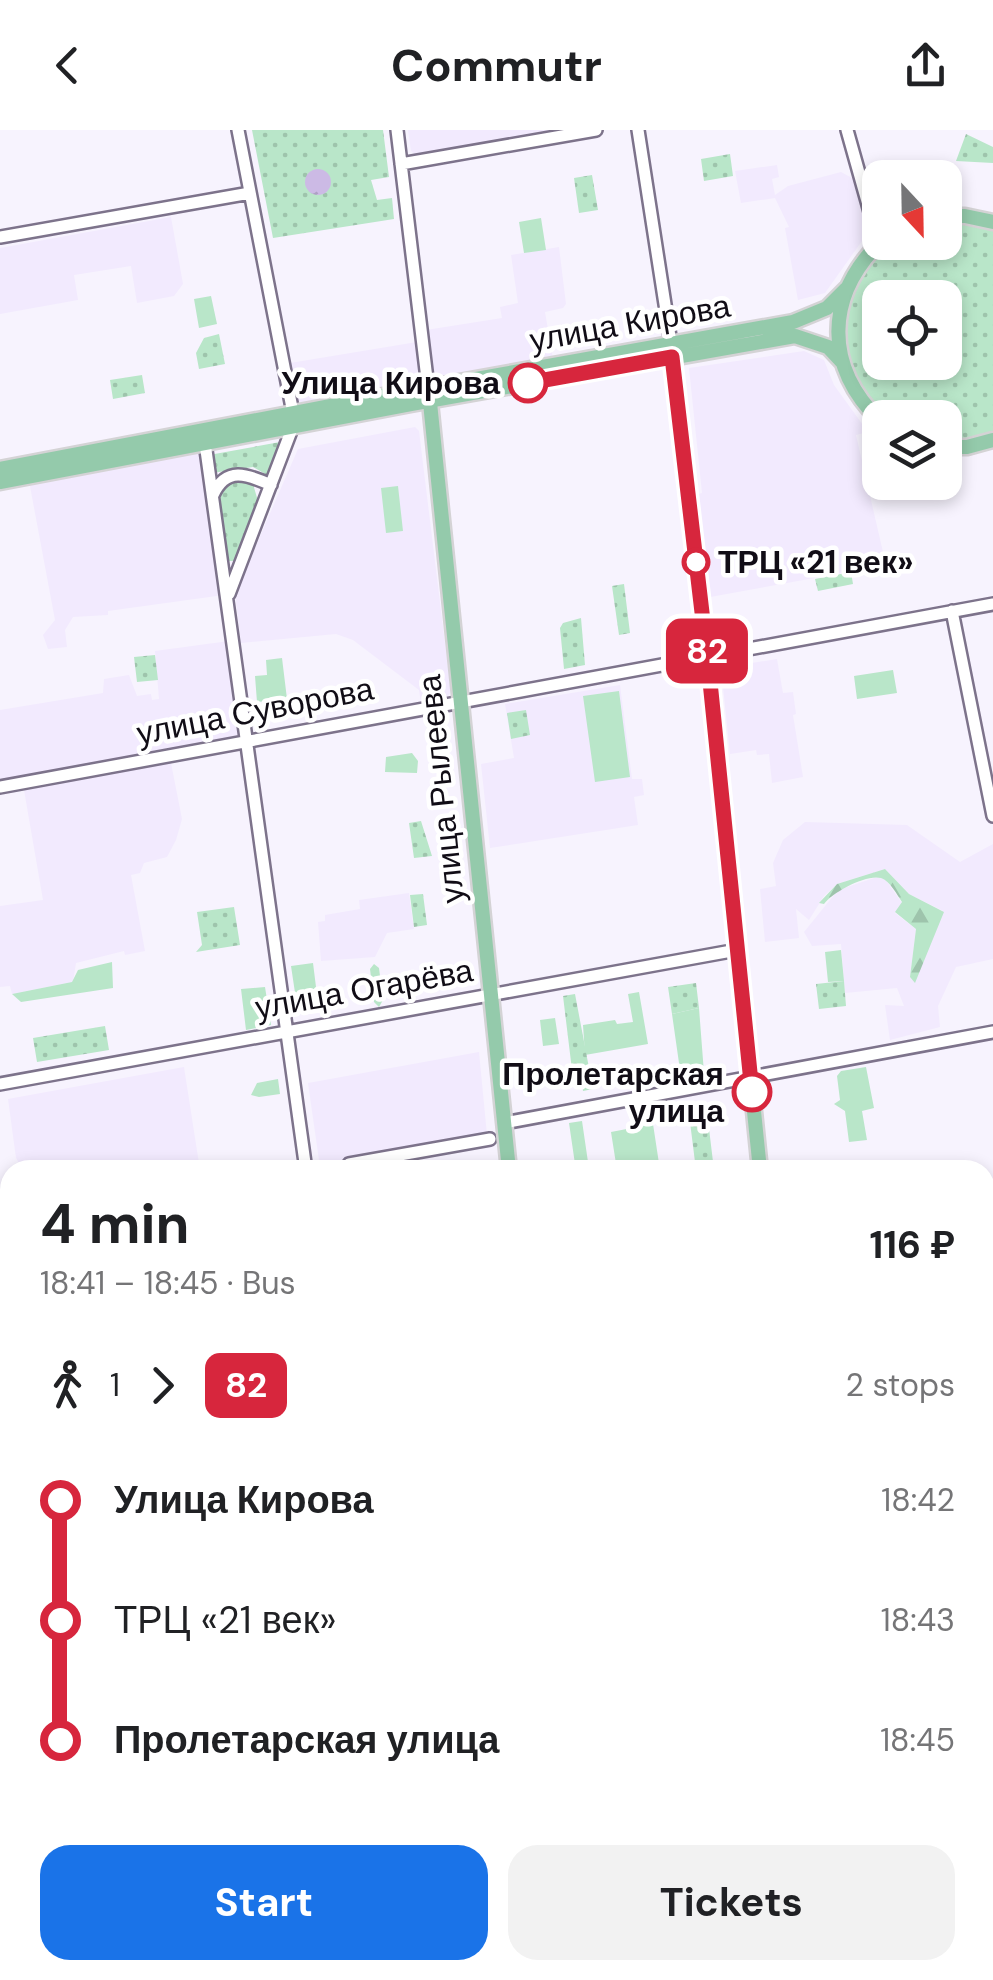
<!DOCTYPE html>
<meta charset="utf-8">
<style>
:root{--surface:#fff;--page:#f2f2f2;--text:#202124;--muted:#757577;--accent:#1a73e8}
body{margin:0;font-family:"DM Sans",sans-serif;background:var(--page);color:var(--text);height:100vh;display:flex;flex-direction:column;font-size:38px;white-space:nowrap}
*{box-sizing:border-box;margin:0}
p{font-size:32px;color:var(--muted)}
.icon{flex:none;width:55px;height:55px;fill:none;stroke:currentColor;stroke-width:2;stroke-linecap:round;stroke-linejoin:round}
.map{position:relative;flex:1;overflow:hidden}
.sheet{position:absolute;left:0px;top:1030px;width:995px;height:820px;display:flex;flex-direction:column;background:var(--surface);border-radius:30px 30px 0 0;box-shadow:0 5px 15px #0003}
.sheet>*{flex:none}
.badge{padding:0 20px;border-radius:15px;font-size:35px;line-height:65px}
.needle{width:65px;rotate:158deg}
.tools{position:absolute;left:862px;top:30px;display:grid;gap:20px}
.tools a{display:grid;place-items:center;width:100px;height:100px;border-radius:20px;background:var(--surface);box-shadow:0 5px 15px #0003;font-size:50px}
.map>.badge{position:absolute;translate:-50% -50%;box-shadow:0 0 0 5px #fff}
.legs{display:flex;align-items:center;gap:15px;height:110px;padding:0 40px;font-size:32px}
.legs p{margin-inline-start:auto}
.head{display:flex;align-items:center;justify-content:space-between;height:170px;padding:0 40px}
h1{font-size:55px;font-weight:700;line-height:75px}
.action{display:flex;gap:20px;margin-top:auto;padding:20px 40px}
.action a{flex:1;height:115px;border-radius:30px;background:var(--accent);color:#fff;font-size:40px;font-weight:700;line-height:115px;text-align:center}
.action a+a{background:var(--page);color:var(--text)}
ul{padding:0 40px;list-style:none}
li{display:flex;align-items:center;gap:35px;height:120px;font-size:38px}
li i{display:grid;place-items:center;width:15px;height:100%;margin:0 12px;background:currentColor}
li i::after{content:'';width:25px;height:25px;margin:-12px;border:8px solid;border-radius:50%;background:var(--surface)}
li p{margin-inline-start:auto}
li:first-child i{background:linear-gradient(#0000 50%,currentColor 0)}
li:last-child i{background:linear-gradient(currentColor 50%,#0000 0)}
header{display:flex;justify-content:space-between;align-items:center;height:130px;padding:0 40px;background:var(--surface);font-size:45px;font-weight:700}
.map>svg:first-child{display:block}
.built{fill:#f2eafe}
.green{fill:#b9e6c9}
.forest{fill:url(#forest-firs)}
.cemetery{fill:url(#cemetery-stones)}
.park{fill:url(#park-dots);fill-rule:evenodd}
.water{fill:url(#water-ripples)}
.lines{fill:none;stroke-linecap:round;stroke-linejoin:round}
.minor-casing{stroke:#7d738b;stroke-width:16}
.major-casing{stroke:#d4d3d5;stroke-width:19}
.minor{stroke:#fff;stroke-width:11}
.major{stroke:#94caab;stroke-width:14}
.line-1-casing{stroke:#fff;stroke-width:22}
.line-1{stroke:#d7263d;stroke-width:15}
.stop-1-dot{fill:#fff;stroke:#d7263d;stroke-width:5}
.labels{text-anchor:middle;stroke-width:9;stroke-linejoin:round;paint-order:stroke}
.street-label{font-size:32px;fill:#110d16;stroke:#fff}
.stop-label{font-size:32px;font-weight:bold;fill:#110d16;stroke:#fff;text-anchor:end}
</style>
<header><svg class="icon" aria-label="back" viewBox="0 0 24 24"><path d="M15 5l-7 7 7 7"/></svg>Commutr<svg class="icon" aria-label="share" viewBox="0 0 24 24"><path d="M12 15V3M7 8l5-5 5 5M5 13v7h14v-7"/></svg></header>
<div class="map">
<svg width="993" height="1850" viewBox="0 0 993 1850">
<defs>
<pattern id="forest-firs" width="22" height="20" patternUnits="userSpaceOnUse" patternTransform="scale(2.5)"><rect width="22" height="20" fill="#b9e6c9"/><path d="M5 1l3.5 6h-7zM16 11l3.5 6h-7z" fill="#9ec4ac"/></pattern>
<pattern id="cemetery-stones" width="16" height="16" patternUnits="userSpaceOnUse" patternTransform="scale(2.5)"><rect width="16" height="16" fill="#b9e6c9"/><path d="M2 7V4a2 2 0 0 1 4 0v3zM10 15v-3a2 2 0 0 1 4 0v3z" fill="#9ec4ac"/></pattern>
<pattern id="park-dots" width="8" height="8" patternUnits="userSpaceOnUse" patternTransform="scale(2.5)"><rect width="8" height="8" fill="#b9e6c9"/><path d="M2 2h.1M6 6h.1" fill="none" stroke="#9ec4ac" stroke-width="1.8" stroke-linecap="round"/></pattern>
<pattern id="water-ripples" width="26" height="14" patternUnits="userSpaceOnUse" patternTransform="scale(2.5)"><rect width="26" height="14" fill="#ccbae5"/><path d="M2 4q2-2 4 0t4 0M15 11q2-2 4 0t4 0" fill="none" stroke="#ae9fc4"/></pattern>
</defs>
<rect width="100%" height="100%" fill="#f7f3fe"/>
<!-- built -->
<path class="built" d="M 408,0 L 566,0 L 416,25 L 411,21 Z
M 777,35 L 779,47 L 772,49 L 775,65 L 788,56 L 841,42 L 854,49 L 866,98 L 862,111 L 825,163 L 798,170 L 785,98 L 789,97 L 775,68 L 741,73 L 735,41 Z
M 171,87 L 183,154 L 174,166 L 137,173 L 131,136 L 74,145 L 78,170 L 0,184 L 0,118 Z
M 559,117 L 566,174 L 563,178 L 545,182 L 553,229 L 434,249 L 426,200 L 502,188 L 500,177 L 518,173 L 511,125 Z
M 417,212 L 421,244 L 412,254 L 302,273 L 296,269 L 290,233 Z
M 804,221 L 824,230 L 834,255 L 868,302 L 856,305 L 886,435 L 705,468 L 696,365 L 702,363 L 689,238 Z
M 415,297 L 419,301 L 451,562 L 447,568 L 421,573 L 419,560 L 353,510 L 336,504 L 241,513 L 235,464 L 298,319 Z
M 196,319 L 203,322 L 224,465 L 108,481 L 108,485 L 73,487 L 65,500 L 67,517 L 48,519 L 43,505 L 55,490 L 29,351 Z
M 229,511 L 240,603 L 237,607 L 0,651 L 0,580 L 103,563 L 104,549 L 129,545 L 137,566 L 151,564 L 152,570 L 159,569 L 155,521 Z
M 777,529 L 783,563 L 793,562 L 796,584 L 793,585 L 803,647 L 772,653 L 769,624 L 757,625 L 756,620 L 730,624 L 721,538 Z
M 620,555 L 632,649 L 642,649 L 644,665 L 634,667 L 638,695 L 490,718 L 481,634 L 514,628 L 505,574 Z
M 171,633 L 182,689 L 176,710 L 167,727 L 144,733 L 140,743 L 131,745 L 145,821 L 125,825 L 124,821 L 76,833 L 73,852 L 12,864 L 10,856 L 0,857 L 0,776 L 43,770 L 24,660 Z
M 805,692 L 907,695 L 960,732 L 993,714 L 993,829 L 956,837 L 938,876 L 940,897 L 890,910 L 885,875 L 904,876 L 897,858 L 845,863 L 841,814 L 812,816 L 804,802 L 838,760 L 877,747 L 885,749 L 902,773 L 895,783 L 916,799 L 910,847 L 943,781 L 909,764 L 885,739 L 837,754 L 824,766 L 809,790 L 796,779 L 799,808 L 765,812 L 760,759 L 776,756 L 773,733 L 783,710 Z
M 409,763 L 414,799 L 387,803 L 375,827 L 321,831 L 318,792 L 325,791 L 325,785 L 360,779 L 359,770 Z
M 479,922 L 487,1005 L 323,1036 L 319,1030 L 308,953 Z
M 184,937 L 200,1040 L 23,1040 L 16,1028 L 8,969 Z
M 993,1146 L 993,1398 L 985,1399 L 985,1148 Z
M 10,1227 L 10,1289 L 0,1290 L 0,1229 Z
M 10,1333 L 10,1494 L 0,1495 L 0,1343 L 1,1335 Z
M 26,1840 L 114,1840 L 117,1850 L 26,1850 Z"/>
<!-- green -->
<path class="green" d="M 541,88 L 546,120 L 524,123 L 519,92 Z
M 211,166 L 217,194 L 199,198 L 194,169 Z
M 398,356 L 403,401 L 386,403 L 381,358 Z
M 282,528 L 287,569 L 257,572 L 255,546 L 267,545 L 266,530 Z
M 893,540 L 897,563 L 857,569 L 854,546 Z
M 619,561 L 630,647 L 595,652 L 583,566 Z
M 412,623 L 418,631 L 417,643 L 385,642 L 386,627 Z
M 841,820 L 844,851 L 828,852 L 825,822 Z
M 112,832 L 113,858 L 21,872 L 12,864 L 72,852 L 78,840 Z
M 313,833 L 318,873 L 297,876 L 291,836 Z
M 374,834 L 379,838 L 383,870 L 379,877 L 374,872 L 370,839 Z
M 265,857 L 271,895 L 246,900 L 241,859 Z
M 639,862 L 648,914 L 585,925 L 583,895 L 615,890 L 617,894 L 633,892 L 628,864 Z
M 699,878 L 704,943 L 681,947 L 672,884 Z
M 555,888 L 559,914 L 543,916 L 540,890 Z
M 866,937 L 874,978 L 862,981 L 867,1010 L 849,1012 L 845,981 L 834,974 L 840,970 L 837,946 L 841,941 Z
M 278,949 L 280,964 L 259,967 L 251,965 L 257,953 Z
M 582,991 L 588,1032 L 575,1034 L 569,993 Z
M 653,994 L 660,1040 L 617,1040 L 611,1002 Z"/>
<!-- forest -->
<path class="forest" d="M 885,739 L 909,764 L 944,782 L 915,853 L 910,847 L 916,799 L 895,782 L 902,772 C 897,765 890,751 881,748 C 866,744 833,762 824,774 L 819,773 L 837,754 Z"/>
<!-- cemetery -->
<path class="cemetery" d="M 198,1840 L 433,1840 L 434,1850 L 201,1850 Z
M 575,1840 L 756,1840 L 758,1850 L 577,1850 Z"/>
<!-- park -->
<path class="park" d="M 252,0 L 383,0 L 389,47 L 371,50 L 377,70 L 392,68 L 394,89 L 273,108 Z
M 966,4 L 993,17 L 993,33 L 956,31 Z
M 730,24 L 733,46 L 704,51 L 701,29 Z
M 592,45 L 598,80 L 579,83 L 574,48 Z
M 957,90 L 993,97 L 993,306 L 980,311 L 945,313 L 945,288 L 884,287 L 876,281 L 851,244 L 843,199 L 853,156 L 878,121 L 889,113 L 945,112 L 945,91 ZM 880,168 L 945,168 L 945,232 L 880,232 Z
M 219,204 L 225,234 L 199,239 L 196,223 L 204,208 Z
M 142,245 L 145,263 L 113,269 L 110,250 Z
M 280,312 L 267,345 L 253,337 L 212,343 L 209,325 Z
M 235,348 L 253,354 L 258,371 L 237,431 L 227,431 C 223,405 207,362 235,348 Z
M 851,442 L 853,454 L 818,461 L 815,449 Z
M 624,454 L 630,503 L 619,505 L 612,456 Z
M 581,488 L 585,535 L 564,539 L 560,498 L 563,493 Z
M 155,525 L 158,550 L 137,552 L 134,527 Z
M 526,580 L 530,605 L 511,609 L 507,583 Z
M 421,691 L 432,726 L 414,728 L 409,693 Z
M 423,764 L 427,795 L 414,797 L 410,765 Z
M 234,777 L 240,815 L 196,822 L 202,815 L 197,782 Z
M 844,851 L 846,876 L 819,879 L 816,854 Z
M 696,853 L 699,878 L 672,884 L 668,857 Z
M 575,864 L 593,959 L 583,961 L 580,940 L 572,940 L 563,866 Z
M 105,896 L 109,920 L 37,932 L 33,908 Z
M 707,982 L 714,1040 L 696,1040 L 689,984 Z"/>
<!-- water -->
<path class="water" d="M305 52a13 13 0 1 1 26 0a13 13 0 1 1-26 0Z"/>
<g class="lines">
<!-- minor casing -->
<g class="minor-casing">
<path id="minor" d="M 238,0 L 293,283
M 397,0 L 428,257
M 638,0 L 671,213
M 847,0 L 872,89 L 880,103
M 401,34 L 596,0
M 0,107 L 250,63
M 205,313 L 306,1040
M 213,365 C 226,336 247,344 271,355
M 229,464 L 293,296
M 952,481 L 993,686
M 0,657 L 993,474
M 0,954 L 737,820
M 504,993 L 993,902
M 349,1034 L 490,1009
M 0,1092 L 10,1090
M 985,1141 L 993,1139
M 0,1223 L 10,1221
M 0,1297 L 10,1295
M 0,1311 L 10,1312
M 985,1409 L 993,1408
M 0,1505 L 10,1505
M 985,1581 L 993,1580
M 985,1657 L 993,1656
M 0,1738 L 10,1738
M 985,1822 L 993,1821
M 762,1840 L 764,1850
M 823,1850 L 881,1840"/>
</g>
<!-- major casing -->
<g class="major-casing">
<path id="major" d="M 945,86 L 965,86 L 993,92
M 880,112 C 825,167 824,236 880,291
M 671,219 L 709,542 L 760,1040
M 429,263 L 509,1040
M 945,317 L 967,317 L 993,310
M 0,339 L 409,261 L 793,192 L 827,178 L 846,159
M 0,352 L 411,274 L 795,206 L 828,217 L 842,232
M 180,1840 L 183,1850"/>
</g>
<!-- minor -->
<use href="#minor" class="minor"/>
<!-- major -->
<use href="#major" class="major"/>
</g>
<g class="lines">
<!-- line-1 casing -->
<g class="line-1-casing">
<path id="line-1" d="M 528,253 L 672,227 L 709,542 L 752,962"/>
</g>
<!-- line-1 -->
<use href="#line-1" class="line-1"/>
</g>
<!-- markers -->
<g class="stop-1-dot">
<circle cx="528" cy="253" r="18"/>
<circle cx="696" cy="432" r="12"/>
<circle cx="752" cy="962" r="18"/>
</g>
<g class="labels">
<!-- street labels -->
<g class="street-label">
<text transform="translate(630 193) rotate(-10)" y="11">улица Кирова</text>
<text transform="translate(255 581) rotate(-11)" y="11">улица Суворова</text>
<text transform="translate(441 659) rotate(-96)" y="11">улица Рылеева</text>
<text transform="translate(364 859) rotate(-10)" y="11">улица Огарёва</text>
</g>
<!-- stop labels -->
<g class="stop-label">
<text x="500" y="264">Улица Кирова</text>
<text x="718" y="443" text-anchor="start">ТРЦ «21 век»</text>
<text x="724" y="955">Пролетарская<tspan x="724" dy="37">улица</tspan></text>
</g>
</g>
</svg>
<div class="tools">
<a><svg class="needle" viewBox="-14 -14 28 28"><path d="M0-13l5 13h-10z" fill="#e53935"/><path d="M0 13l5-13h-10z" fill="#757577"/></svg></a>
<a><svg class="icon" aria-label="locate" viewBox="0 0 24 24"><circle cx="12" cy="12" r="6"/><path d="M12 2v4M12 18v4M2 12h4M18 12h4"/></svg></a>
<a><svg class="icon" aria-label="layers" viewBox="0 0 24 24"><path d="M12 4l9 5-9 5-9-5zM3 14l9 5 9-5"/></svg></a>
</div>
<b class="badge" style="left:707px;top:521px;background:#d7263d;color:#fff">82</b>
<section class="sheet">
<div class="head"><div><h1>4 min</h1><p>18:41 – 18:45 · Bus</p></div><b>116 ₽</b></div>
<div class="legs"><svg class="icon" aria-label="walk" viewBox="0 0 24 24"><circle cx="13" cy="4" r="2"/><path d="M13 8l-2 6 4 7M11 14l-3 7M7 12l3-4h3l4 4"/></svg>1<svg class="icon" aria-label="forward" viewBox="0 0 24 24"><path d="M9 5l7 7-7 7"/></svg><b class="badge" style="background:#d7263d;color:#fff">82</b><p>2 stops</p></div>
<ul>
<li><i style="color:#d7263d"></i><b>Улица Кирова</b><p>18:42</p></li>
<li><i style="color:#d7263d"></i><span>ТРЦ «21 век»</span><p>18:43</p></li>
<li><i style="color:#d7263d"></i><b>Пролетарская улица</b><p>18:45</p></li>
</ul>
<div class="action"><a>Start</a><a>Tickets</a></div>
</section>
</div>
